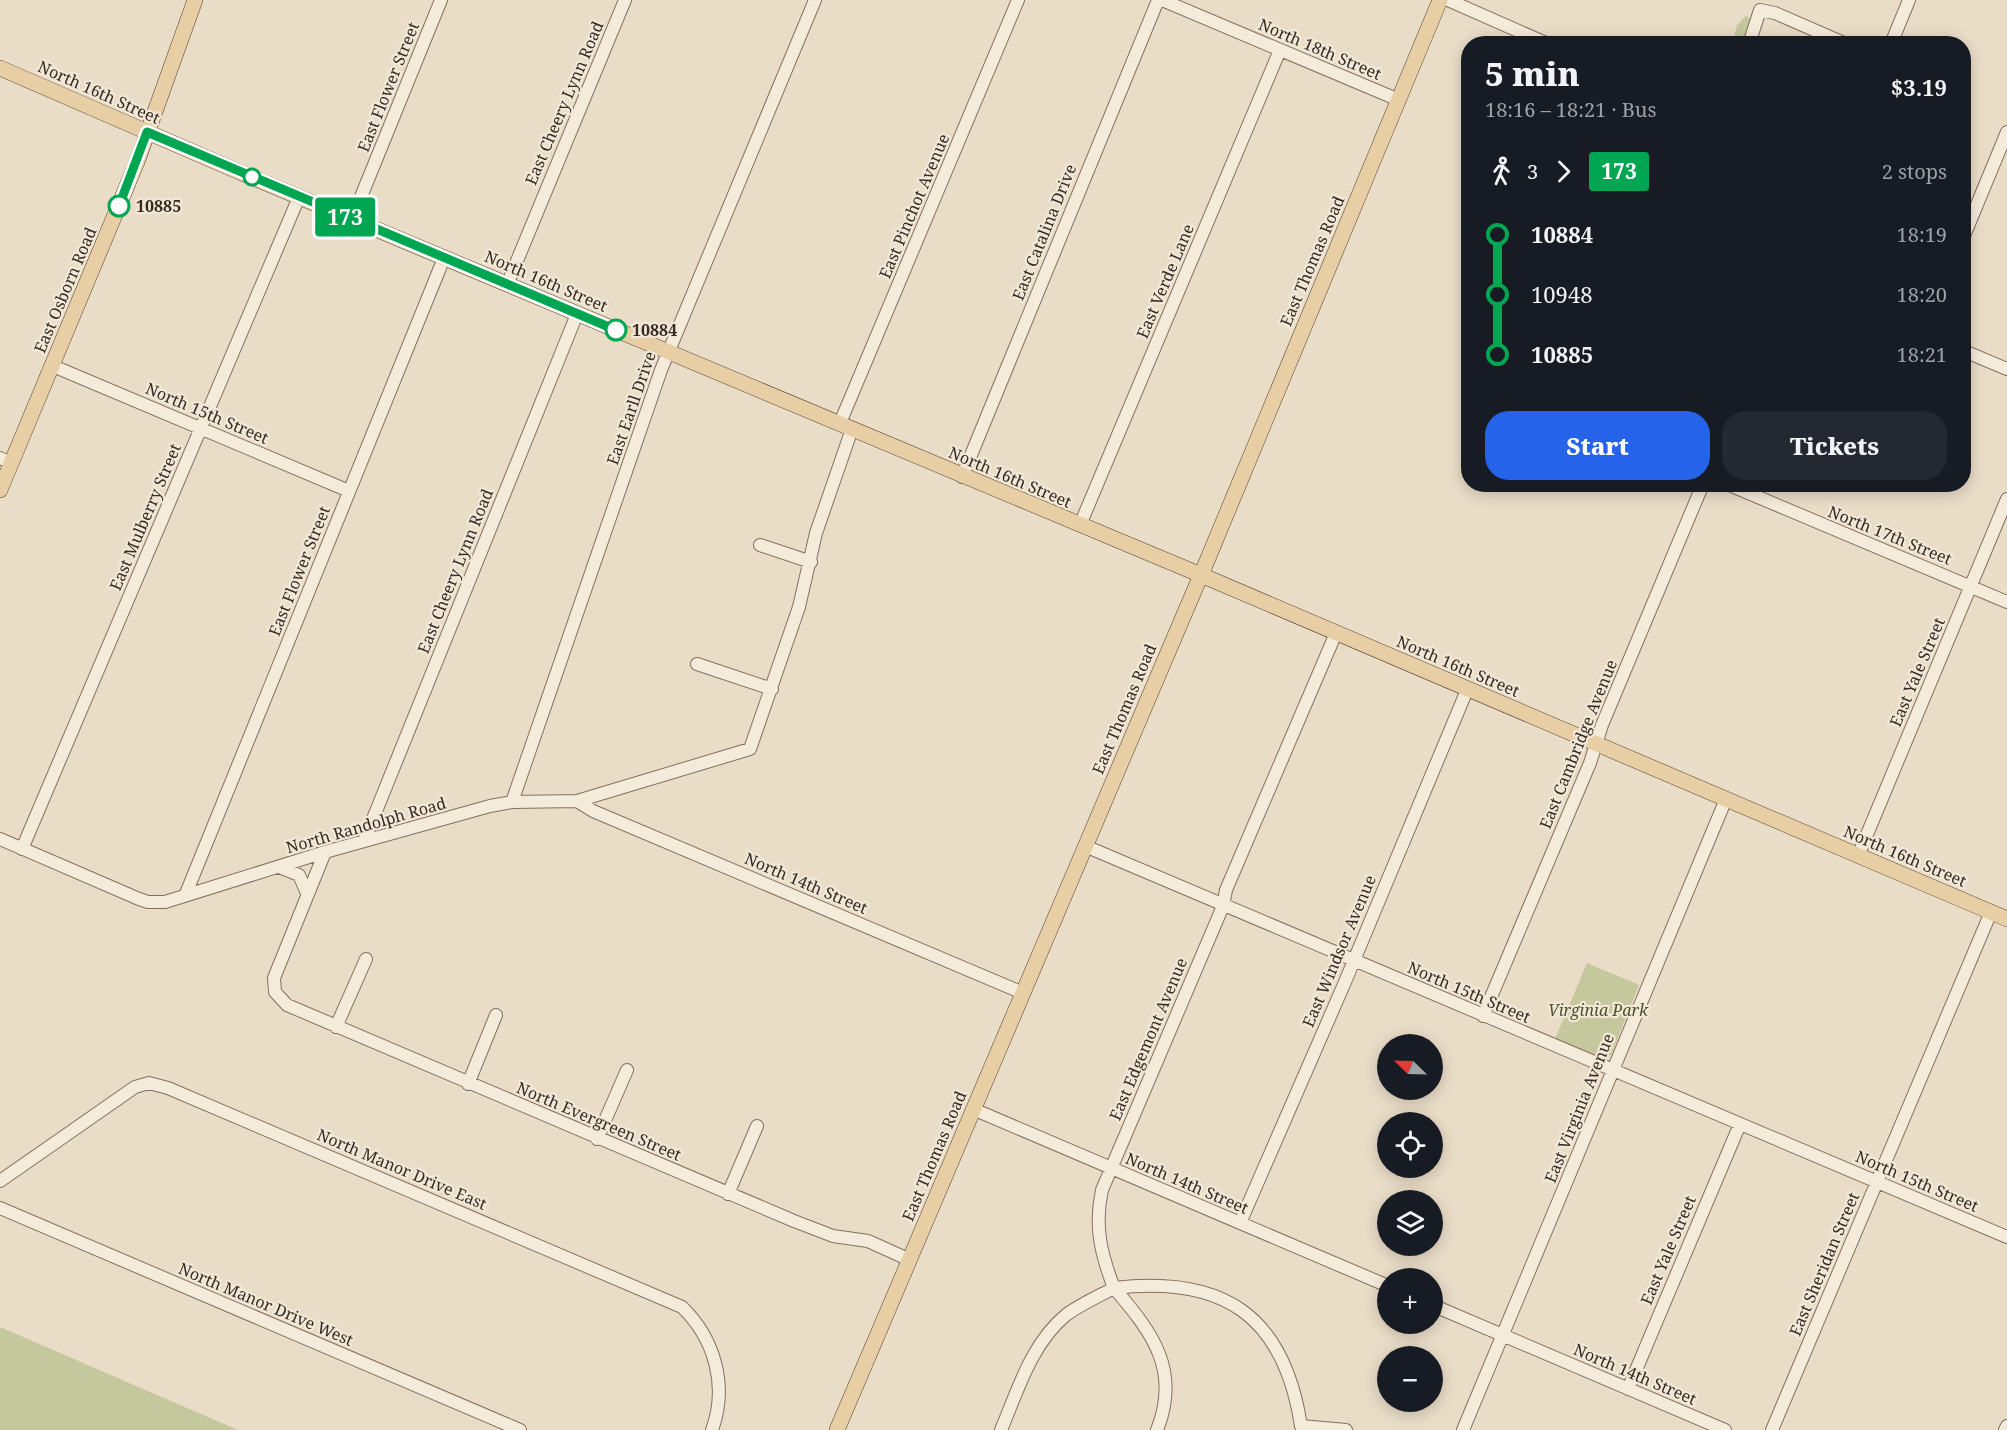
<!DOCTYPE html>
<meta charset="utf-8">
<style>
:root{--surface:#171b24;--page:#242831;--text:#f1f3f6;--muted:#9ea1a6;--accent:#2563eb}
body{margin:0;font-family:"Noto Serif",serif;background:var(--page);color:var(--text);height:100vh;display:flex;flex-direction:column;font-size:22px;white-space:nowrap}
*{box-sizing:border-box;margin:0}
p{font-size:20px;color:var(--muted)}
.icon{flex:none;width:33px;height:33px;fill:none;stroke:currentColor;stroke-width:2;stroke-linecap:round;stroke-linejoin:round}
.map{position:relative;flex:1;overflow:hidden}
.panel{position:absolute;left:1461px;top:36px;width:510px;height:456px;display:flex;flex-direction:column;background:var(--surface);border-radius:24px;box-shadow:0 3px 15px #0003}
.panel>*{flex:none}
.badge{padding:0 12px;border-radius:4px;font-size:21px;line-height:39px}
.needle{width:39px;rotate:293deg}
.controls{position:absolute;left:1377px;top:1034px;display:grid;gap:12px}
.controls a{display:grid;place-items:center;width:66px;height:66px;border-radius:50%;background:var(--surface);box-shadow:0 3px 15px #0003;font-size:30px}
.map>.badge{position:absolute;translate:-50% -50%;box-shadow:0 0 0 3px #fff}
.legs{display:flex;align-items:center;gap:9px;height:66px;padding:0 24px;font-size:20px}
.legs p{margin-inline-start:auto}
.head{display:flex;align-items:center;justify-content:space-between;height:102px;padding:0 24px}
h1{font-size:33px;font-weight:800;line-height:45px}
.button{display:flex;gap:12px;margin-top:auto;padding:12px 24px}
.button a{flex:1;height:69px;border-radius:24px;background:var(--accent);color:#fff;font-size:24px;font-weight:800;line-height:69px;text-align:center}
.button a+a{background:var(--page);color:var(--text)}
ul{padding:0 24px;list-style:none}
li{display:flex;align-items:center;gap:21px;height:60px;font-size:22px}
li i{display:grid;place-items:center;width:9px;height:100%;margin:0 8px;background:currentColor}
li i::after{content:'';width:15px;height:15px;margin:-8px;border:4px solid;border-radius:50%;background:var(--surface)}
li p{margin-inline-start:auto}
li:first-child i{background:linear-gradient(#0000 50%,currentColor 0)}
li:last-child i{background:linear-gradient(currentColor 50%,#0000 0)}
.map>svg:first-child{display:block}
.green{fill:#c5c79d}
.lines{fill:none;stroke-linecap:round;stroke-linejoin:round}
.minor-casing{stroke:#84705f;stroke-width:14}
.major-casing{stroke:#523f33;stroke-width:16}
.minor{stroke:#f5ebdb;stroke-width:12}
.major{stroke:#e8cea5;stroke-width:15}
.line-1-casing{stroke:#fff;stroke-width:14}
.line-1{stroke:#00a651;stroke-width:9}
.stop-1-dot{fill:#fff;stroke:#00a651;stroke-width:3}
.labels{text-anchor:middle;stroke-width:4.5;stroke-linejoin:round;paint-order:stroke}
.street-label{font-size:16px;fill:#362a21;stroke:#f2e8d7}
.stop-label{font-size:16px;font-weight:bold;fill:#362a21;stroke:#f2e8d7;text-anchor:start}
.park-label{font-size:16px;font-style:italic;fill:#49502a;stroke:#f2e8d7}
</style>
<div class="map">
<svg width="2007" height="1430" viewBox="0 0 2007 1430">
<rect width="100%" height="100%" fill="#eaddc8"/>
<!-- green -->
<path class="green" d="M 1746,16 L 1751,19 L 1742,43 L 1732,44 L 1737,25 Z
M 1587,963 L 1639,985 L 1611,1055 L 1605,1059 L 1555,1039 Z
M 0,1327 L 238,1430 L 0,1430 Z"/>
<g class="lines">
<!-- minor casing -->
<g class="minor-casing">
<path id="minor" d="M 1162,0 L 1399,100
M 1448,0 L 1548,44
M 1749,44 L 1760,10 L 1775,13 L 1846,44
M 1891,44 L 1909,0
M 352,219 L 441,0
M 1964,236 L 2007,132
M 507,285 L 625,0
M 1964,351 L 2007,369
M 53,366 L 349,491
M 840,423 L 1018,0
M 0,458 L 11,463
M 962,477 L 1158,0
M 1727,484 L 2007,602
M 1080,525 L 1280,50
M 760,545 L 811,562
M 697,664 L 772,689
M 577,801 L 593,811 L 1023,993
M 512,802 L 661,370 L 815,0
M 0,839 L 139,899 L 148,902 L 165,902 L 325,852 L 490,806 L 512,802 L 577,801 L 750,749 L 799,607 L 816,533 L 852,429
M 364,841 L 577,314
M 1085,846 L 2007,1237
M 22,849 L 299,197
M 325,852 L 274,978 L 275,992 L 287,1005 L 794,1221 L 833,1236 L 868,1241 L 910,1260
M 1858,856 L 2007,499
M 279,867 L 299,875 L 307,893
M 185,896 L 444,258
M 1483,1016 L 1590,763 L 1602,725 L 1703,484
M 336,1027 L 366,959
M 468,1084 L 496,1015
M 973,1109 L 1388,1286
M 597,1139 L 627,1070
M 0,1181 L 135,1087 L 149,1083 L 168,1088 L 682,1307 C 715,1339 728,1386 712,1430
M 728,1194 L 757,1126
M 0,1208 L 520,1430
M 1240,1223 L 1345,982 L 1467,690
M 1114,1288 C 1223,1275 1284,1315 1301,1426 L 1346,1430
M 1114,1288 C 1152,1332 1181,1370 1157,1430
M 1432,1305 L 1725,1430
M 1628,1389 L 1740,1124
M 1001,1430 C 1018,1390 1031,1344 1066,1315 C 1081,1304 1099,1296 1114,1288 C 1101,1254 1094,1226 1102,1190 L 1223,906 L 1226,890 L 1336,633
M 1463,1430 L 1726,799
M 1772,1430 L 1991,912
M 2005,1430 L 2007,1426"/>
</g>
<!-- major casing -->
<g class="major-casing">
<path id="major" d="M 0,68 L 237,171 L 1201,575 L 2007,919
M 0,490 L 137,162 L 195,0
M 837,1430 L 1209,556 L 1440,0"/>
</g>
<!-- minor -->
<use href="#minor" class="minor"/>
<!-- major -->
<use href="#major" class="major"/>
</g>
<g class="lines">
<!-- line-1 casing -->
<g class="line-1-casing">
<path id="line-1" d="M 119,206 L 147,132 L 616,330"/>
</g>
<!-- line-1 -->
<use href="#line-1" class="line-1"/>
</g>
<!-- markers -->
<g class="stop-1-dot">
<circle cx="252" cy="177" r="8"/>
<circle cx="119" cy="206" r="10"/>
<circle cx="616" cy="330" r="10"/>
</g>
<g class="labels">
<!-- street labels -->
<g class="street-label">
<text transform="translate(1320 49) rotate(23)" y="6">North 18th Street</text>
<text transform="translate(388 87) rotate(-68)" y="6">East Flower Street</text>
<text transform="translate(99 92) rotate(24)" y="6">North 16th Street</text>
<text transform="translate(564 103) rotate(-67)" y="6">East Cheery Lynn Road</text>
<text transform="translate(914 206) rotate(-67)" y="6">East Pinchot Avenue</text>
<text transform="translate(1044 232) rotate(-68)" y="6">East Catalina Drive</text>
<text transform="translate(1312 261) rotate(-67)" y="6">East Thomas Road</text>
<text transform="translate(546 281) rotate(23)" y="6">North 16th Street</text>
<text transform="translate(1165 281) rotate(-67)" y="6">East Verde Lane</text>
<text transform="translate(65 290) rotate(-67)" y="6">East Osborn Road</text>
<text transform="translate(631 408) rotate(-71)" y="6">East Earll Drive</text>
<text transform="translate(207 413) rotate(23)" y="6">North 15th Street</text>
<text transform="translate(1010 477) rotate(23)" y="6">North 16th Street</text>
<text transform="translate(145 517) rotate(-67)" y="6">East Mulberry Street</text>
<text transform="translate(1890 535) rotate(22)" y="6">North 17th Street</text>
<text transform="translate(299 571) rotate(-68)" y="6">East Flower Street</text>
<text transform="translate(455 571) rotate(-68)" y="6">East Cheery Lynn Road</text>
<text transform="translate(1458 666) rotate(23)" y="6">North 16th Street</text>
<text transform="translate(1917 672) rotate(-67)" y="6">East Yale Street</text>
<text transform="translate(1124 709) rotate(-67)" y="6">East Thomas Road</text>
<text transform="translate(1578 744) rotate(-68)" y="6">East Cambridge Avenue</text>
<text transform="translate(366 825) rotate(-16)" y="6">North Randolph Road</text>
<text transform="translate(1905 856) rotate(23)" y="6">North 16th Street</text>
<text transform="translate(806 883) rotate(23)" y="6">North 14th Street</text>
<text transform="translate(1339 951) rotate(-67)" y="6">East Windsor Avenue</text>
<text transform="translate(1469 992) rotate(23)" y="6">North 15th Street</text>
<text transform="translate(1148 1039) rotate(-67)" y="6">East Edgemont Avenue</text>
<text transform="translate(1579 1108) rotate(-68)" y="6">East Virginia Avenue</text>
<text transform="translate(599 1121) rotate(23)" y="6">North Evergreen Street</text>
<text transform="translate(934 1156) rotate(-67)" y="6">East Thomas Road</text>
<text transform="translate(402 1169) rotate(23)" y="6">North Manor Drive East</text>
<text transform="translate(1917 1181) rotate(23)" y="6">North 15th Street</text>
<text transform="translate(1187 1183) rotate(23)" y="6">North 14th Street</text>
<text transform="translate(1668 1250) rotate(-67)" y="6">East Yale Street</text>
<text transform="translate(1824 1264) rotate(-67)" y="6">East Sheridan Street</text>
<text transform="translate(266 1304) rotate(23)" y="6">North Manor Drive West</text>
<text transform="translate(1635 1374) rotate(23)" y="6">North 14th Street</text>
</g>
<!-- stop labels -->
<g class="stop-label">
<text x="136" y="212">10885</text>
<text x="632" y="336">10884</text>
</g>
<!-- park labels -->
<g class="park-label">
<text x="1598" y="1016">Virginia Park</text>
</g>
</g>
</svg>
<div class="controls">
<a><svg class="needle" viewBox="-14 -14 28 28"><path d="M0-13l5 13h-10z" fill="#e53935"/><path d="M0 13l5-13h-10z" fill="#9ea1a6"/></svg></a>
<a><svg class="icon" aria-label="locate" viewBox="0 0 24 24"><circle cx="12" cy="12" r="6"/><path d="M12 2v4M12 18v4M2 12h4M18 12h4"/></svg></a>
<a><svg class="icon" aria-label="layers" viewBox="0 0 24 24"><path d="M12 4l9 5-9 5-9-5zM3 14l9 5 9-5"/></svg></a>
<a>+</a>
<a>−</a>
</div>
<b class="badge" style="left:345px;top:217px;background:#00a651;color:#fff">173</b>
<section class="panel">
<div class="head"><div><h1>5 min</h1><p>18:16 – 18:21 · Bus</p></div><b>$3.19</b></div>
<div class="legs"><svg class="icon" aria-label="walk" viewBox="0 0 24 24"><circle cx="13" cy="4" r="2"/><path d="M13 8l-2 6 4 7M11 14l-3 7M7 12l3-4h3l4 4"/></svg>3<svg class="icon" aria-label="forward" viewBox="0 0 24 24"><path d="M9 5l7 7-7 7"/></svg><b class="badge" style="background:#00a651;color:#fff">173</b><p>2 stops</p></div>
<ul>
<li><i style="color:#00a651"></i><b>10884</b><p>18:19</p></li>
<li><i style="color:#00a651"></i><span>10948</span><p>18:20</p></li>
<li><i style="color:#00a651"></i><b>10885</b><p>18:21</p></li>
</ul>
<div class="button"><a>Start</a><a>Tickets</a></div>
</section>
</div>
